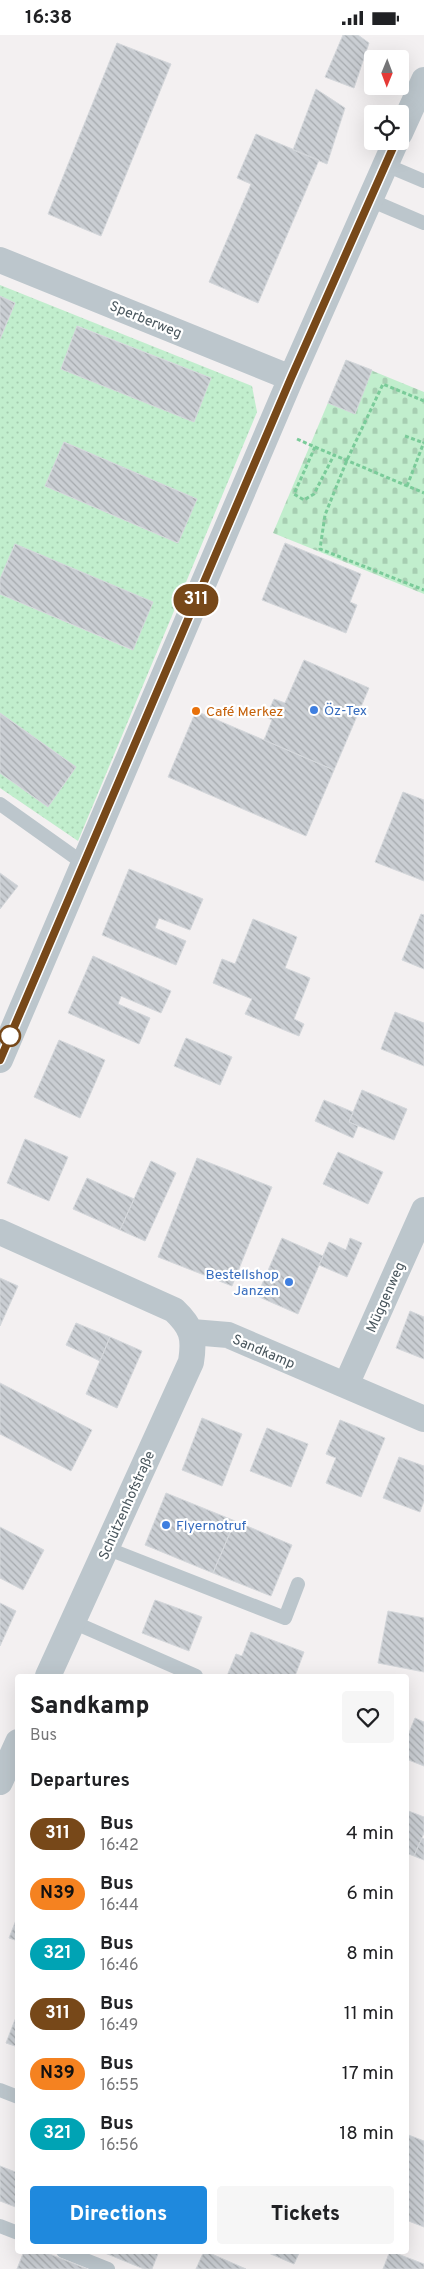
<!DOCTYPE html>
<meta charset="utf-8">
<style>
:root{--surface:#fff;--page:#f6f6f6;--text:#202124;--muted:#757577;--accent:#1f89dd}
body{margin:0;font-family:Overpass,sans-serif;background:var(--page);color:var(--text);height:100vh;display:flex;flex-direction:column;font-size:19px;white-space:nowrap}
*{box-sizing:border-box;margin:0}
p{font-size:16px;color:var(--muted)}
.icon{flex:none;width:28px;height:28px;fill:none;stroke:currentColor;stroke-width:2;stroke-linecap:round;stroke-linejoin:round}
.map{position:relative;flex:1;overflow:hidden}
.side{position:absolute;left:15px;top:1639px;width:394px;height:580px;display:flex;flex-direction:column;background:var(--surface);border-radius:5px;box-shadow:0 5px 20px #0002}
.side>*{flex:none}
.badge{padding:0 10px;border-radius:16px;font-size:18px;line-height:32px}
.needle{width:32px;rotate:181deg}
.buttons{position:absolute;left:364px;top:15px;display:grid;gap:10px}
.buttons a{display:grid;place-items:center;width:45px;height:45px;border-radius:5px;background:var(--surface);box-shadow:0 5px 20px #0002;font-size:25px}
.map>.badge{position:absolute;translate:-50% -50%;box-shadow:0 0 0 2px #fff}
h2{padding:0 15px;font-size:19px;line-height:45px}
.round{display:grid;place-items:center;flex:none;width:52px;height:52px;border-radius:5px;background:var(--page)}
.summary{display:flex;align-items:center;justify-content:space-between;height:85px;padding:0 15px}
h1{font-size:24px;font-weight:800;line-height:38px}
.action{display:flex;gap:10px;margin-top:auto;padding:10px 15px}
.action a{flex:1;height:58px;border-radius:5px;background:var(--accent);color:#fff;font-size:20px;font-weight:800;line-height:58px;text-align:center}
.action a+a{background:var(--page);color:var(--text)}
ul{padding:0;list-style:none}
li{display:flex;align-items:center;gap:15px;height:60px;padding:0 15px}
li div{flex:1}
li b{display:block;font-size:19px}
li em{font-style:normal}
li .badge{min-width:55px;font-weight:700;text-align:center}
.status{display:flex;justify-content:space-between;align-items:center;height:35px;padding:0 25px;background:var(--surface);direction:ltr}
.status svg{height:14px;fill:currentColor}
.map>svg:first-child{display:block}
.green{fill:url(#green-dots);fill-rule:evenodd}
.cemetery{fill:url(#cemetery-stones)}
.building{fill:url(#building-back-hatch);stroke:#d4d7db}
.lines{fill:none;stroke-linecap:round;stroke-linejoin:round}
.path{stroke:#7acb99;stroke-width:3;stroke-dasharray:4 2.5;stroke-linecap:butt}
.lane{stroke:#bcc6cc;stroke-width:14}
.street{stroke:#bcc6cc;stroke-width:26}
.line-casing{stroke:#fff;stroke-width:11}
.line{stroke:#774819;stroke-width:8}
.shop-dot{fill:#3f7fe0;stroke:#fff;stroke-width:2}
.food-dot{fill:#e8710a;stroke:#fff;stroke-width:2}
.stop-dot{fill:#fff;stroke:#774819;stroke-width:2.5}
.labels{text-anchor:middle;stroke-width:4.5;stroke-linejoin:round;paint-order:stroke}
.street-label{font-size:14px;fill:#49565d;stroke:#fff}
.shop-label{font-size:14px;fill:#366cbe;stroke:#fff;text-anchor:start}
.food-label{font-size:14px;fill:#c56008;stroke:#fff;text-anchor:start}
</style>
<div class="status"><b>16:38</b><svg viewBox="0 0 49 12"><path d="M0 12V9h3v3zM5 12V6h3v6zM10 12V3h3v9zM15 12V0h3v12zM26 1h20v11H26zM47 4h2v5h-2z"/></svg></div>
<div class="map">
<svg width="424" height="2234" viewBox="0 0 424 2234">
<defs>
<pattern id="green-dots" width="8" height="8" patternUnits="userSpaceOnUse" patternTransform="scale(1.25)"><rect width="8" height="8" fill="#c1eecd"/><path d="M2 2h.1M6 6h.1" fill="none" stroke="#a7ceb2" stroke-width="1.8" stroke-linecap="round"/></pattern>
<pattern id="cemetery-stones" width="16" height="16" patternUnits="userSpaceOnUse" patternTransform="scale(1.25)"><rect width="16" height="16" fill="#c1eecd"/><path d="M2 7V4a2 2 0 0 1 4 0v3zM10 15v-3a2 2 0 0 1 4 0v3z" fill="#a7ceb2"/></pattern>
<pattern id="building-back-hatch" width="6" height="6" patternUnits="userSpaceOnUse" patternTransform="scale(1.25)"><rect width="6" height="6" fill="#caced3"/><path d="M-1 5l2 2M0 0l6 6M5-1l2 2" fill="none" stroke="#a6aaae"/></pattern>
</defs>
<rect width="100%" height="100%" fill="#f3f0f1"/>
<!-- green -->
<path class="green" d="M 0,250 L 252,351 L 257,377 L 78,806 L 0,753 L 0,738 L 48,772 L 76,732 L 0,678 L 0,559 L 132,615 L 15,510 L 0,544 L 0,304 L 15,268 L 0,261 ZM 78,291 L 211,343 L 194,386 L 61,334 ZM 64,407 L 196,464 L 178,508 L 45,451 Z"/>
<!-- cemetery -->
<path class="cemetery" d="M 346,325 L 424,357 L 424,559 L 273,498 Z"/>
<!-- building -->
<path class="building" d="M 343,0 L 358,0 L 369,8 L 354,53 L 325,42 Z
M 117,8 L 171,29 L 101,201 L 48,179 Z
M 316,54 L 345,73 L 327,129 L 293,115 Z
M 256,99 L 319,125 L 258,268 L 209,247 L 251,149 L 237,143 Z
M 0,261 L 15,268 L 0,304 Z
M 77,291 L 211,343 L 194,387 L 61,334 Z
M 346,325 L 372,335 L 355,379 L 328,368 Z
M 64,407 L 197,464 L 178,508 L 45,451 Z
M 285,508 L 361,539 L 350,567 L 357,570 L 346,598 L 262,565 Z
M 15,509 L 153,567 L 133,615 L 0,559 L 0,544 Z
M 304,625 L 369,653 L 334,735 L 264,705 L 272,685 L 266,682 L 274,664 L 285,668 Z
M 196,676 L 334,735 L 306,801 L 168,742 Z
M 0,678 L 76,732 L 48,772 L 0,738 Z
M 403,757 L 424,765 L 424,846 L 375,827 Z
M 129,834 L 203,864 L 190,895 L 159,883 L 155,893 L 186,906 L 176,930 L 102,900 Z
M 0,838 L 18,851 L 0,874 Z
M 421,879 L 424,880 L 424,934 L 402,925 Z
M 253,884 L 297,902 L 285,933 L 310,943 L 294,984 L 304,989 L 299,1001 L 245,979 L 252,964 L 213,948 L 222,924 L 235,929 Z
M 93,921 L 171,956 L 161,978 L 121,961 L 118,969 L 150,983 L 139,1009 L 68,978 Z
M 395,977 L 424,988 L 424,1031 L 381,1014 Z
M 186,1003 L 232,1022 L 220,1050 L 174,1031 Z
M 59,1005 L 105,1025 L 80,1083 L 34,1062 Z
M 362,1055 L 407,1074 L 394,1105 L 349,1087 Z
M 324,1065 L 353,1077 L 349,1087 L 358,1091 L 353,1103 L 315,1086 Z
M 25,1104 L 68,1122 L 49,1166 L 7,1148 Z
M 338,1117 L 383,1137 L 368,1169 L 323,1149 Z
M 197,1123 L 272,1152 L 232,1251 L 158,1222 Z
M 151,1126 L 176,1138 L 145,1206 L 120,1195 Z
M 87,1143 L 134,1164 L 120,1195 L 73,1174 Z
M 282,1203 L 323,1221 L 298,1279 L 257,1261 Z
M 350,1203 L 362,1208 L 347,1242 L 319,1230 L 329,1207 L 346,1215 Z
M 0,1243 L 18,1251 L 0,1291 Z
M 410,1276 L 424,1282 L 424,1324 L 396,1313 Z
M 76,1288 L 110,1302 L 100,1326 L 66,1310 Z
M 110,1302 L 142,1316 L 117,1373 L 86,1359 Z
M 0,1348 L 92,1395 L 71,1436 L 0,1399 Z
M 202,1383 L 242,1399 L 222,1451 L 182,1435 Z
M 340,1385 L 385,1403 L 361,1462 L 326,1448 L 336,1423 L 326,1419 Z
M 267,1393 L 308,1409 L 291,1452 L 250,1436 Z
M 399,1422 L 424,1431 L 424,1466 L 420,1477 L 383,1463 Z
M 166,1458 L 235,1486 L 213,1538 L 145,1510 Z
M 235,1486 L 292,1510 L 271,1561 L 213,1538 Z
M 0,1492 L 44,1515 L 23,1555 L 0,1543 Z
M 155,1565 L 202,1582 L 189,1616 L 142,1598 Z
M 0,1568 L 16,1576 L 0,1611 Z
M 388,1576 L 424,1583 L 424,1637 L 378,1628 Z
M 251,1597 L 304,1617 L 295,1641 L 227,1641 L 236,1619 L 242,1621 Z
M 415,1683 L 424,1687 L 424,1731 L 406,1724 L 406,1705 Z
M 406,1775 L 424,1782 L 424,1798 L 414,1821 L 406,1818 Z
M 422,1803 L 424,1804 L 424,1825 L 414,1821 Z
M 18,1880 L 18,1906 L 9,1903 Z
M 18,1977 L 18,2012 L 6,2008 Z
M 406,2099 L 424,2106 L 424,2192 L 406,2185 Z
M 0,2131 L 18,2138 L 18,2173 L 0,2166 Z
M 24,2216 L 42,2216 L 87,2234 L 17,2234 Z
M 100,2216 L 159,2216 L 152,2234 L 144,2234 Z
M 204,2216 L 205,2216 L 246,2234 L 196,2234 Z
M 264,2216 L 300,2216 L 294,2229 Z
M 390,2216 L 424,2229 L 424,2234 L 383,2234 Z"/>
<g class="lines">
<!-- path -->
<path class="path" d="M 424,366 L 383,349 L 347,425 L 325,480 L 320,514 L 424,555
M 405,401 L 424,408
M 297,404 L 315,412 L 294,459 L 304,465 L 314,459 L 334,420 L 424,458
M 315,412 L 334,420
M 407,451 L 424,407"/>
<!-- lane -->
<path class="lane" d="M 386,130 L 424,146
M 370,165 L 424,188
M 0,769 L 83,828
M 106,1513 L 285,1583 L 298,1549
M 73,1587 L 196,1641
M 0,2055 L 18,2062
M 0,2191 L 18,2198
M 63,2216 L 108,2234"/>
<!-- street -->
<path class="street" d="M 400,98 L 424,45
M 0,225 L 291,343
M 0,1025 L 291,343 L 396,106
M 0,1197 L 174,1275 C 192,1292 195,1302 191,1327 L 48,1641
M 192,1297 L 228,1300 L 424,1384
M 346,1350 L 424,1175
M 0,1747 L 18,1707"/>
</g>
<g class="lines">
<!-- line casing -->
<g class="line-casing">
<path id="line" d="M 0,1025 L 291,343 L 396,106"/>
</g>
<!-- line -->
<use href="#line" class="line"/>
</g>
<!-- markers -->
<g class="shop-dot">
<circle cx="314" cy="675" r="5"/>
<circle cx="289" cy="1247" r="5"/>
<circle cx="166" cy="1490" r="5"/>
</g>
<circle class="food-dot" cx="196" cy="676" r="5"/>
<circle class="stop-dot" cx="10" cy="1001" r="10"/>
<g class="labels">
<!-- street labels -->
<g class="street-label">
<text transform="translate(146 284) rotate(22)" y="5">Sperberweg</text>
<text transform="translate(385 1262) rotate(-66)" y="5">Müggenweg</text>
<text transform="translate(264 1316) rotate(23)" y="5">Sandkamp</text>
<text transform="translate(126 1470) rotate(-66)" y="5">Schützenhofstraße</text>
</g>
<!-- shop labels -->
<g class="shop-label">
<text x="324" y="680">Öz-Tex</text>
<text x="279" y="1244" text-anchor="end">Bestellshop<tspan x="279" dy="16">Janzen</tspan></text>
<text x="176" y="1495">Flyernotruf</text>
</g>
<!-- food labels -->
<g class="food-label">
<text x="206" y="681">Café Merkez</text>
</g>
</g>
</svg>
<div class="buttons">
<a><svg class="needle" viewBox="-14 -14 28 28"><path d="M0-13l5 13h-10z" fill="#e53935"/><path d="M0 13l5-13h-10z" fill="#757577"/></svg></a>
<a><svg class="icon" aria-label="locate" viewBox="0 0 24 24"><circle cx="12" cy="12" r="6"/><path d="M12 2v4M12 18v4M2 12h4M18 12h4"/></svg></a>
</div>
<b class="badge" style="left:196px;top:565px;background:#774819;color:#fff">311</b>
<section class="side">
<div class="summary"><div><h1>Sandkamp</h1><p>Bus</p></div><a class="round"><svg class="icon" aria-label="heart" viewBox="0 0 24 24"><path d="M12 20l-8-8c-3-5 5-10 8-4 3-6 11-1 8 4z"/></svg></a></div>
<h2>Departures</h2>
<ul>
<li><span class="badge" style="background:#774819;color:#fff">311</span><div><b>Bus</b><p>16:42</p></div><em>4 min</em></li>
<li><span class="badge" style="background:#f58220;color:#111">N39</span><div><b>Bus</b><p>16:44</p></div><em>6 min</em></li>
<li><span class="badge" style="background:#00a3b4;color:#fff">321</span><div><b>Bus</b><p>16:46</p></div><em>8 min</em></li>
<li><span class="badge" style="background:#774819;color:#fff">311</span><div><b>Bus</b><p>16:49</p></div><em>11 min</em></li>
<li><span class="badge" style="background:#f58220;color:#111">N39</span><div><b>Bus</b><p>16:55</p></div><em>17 min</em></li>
<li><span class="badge" style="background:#00a3b4;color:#fff">321</span><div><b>Bus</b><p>16:56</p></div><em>18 min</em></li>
</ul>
<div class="action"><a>Directions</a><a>Tickets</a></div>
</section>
</div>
